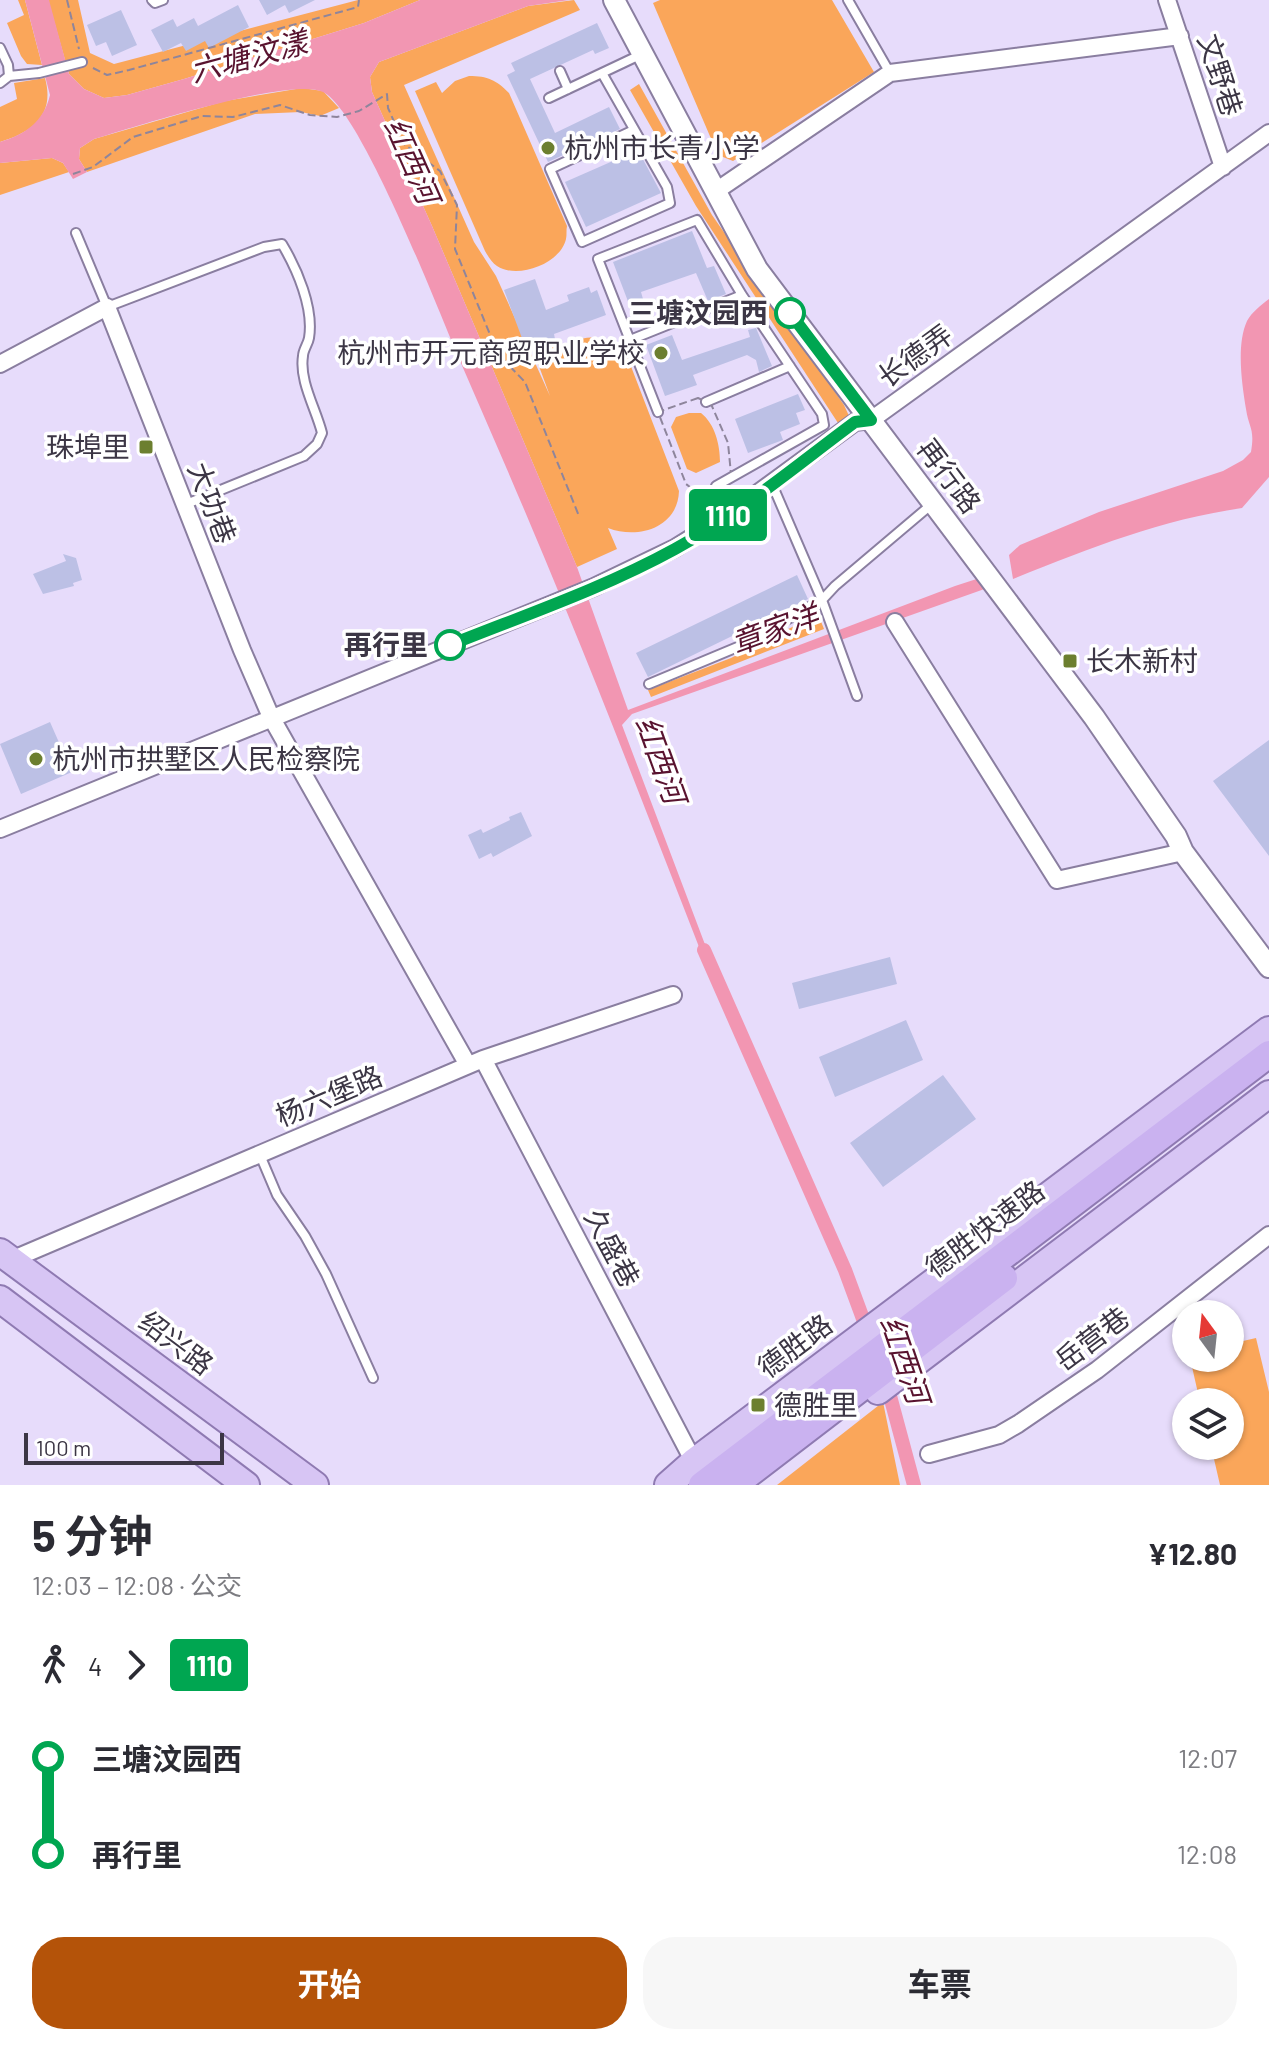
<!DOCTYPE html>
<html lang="zh">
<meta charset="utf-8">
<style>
:root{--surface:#fff;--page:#f7f7f7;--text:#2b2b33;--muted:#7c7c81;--accent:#b45309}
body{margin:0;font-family:Barlow,"Noto Sans SC",sans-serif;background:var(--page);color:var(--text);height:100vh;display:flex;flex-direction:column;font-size:30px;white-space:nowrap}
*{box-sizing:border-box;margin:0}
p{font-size:26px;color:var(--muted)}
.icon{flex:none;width:44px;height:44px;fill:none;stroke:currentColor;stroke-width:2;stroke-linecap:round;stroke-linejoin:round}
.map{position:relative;height:1485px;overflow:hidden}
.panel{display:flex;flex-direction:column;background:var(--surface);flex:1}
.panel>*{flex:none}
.badge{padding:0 16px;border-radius:6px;font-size:28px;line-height:52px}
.needle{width:52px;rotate:345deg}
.tools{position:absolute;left:1172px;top:1300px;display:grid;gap:16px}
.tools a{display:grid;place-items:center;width:72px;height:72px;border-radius:50%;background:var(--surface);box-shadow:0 2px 6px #0004;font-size:40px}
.scale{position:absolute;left:24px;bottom:20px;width:200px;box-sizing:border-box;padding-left:8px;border:4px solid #3c3645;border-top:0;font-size:22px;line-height:28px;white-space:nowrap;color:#3c3645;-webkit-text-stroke:6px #fff;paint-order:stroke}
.map>.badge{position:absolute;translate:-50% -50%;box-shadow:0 0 0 4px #fff}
.legs{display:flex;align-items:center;gap:12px;height:88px;padding:0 32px;font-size:26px}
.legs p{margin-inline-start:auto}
.head{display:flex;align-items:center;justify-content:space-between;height:136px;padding:0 32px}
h1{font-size:44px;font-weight:700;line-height:60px}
.primary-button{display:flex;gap:16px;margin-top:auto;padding:16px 32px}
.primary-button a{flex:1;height:92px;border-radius:32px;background:var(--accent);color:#fff;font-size:32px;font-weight:700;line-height:92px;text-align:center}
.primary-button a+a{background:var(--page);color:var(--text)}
ul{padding:0 32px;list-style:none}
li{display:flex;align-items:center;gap:28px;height:96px;font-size:30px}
li i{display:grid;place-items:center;width:12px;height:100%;margin:0 10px;background:currentColor}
li i::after{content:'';width:20px;height:20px;margin:-10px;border:6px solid;border-radius:50%;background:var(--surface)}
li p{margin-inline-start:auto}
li:first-child i{background:linear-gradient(#0000 50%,currentColor 0)}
li:last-child i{background:linear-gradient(currentColor 50%,#0000 0)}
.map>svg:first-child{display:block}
.green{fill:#faa65a}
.water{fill:#f296b2}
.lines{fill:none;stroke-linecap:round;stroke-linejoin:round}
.canal{stroke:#f296b2;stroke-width:14}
.building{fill:#bcc0e5}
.service-casing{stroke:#8a7ea0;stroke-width:12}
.minor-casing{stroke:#8a7ea0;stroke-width:20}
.tertiary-casing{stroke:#8a7ea0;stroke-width:24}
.primary-casing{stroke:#8f7ab2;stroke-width:30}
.trunk-casing{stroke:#8f7ab2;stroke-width:30}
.path{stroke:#8e859c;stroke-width:2;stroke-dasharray:8 4;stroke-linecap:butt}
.service{stroke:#fff;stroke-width:8}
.minor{stroke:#fff;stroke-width:16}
.tertiary{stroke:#fff;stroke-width:20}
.primary{stroke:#d7c5f4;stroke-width:26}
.trunk{stroke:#cab2f0;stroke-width:26}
.line-1-casing{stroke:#fff;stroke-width:18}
.line-1{stroke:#00a651;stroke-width:12}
.poi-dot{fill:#6c7f2f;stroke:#fff;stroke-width:3}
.stop-1-dot{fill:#fff;stroke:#00a651;stroke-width:4}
.labels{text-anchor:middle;stroke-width:7;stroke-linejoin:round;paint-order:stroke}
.street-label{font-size:28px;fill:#3c3645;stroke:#fff}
.poi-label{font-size:28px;fill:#3c3645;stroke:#fff;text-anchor:start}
.stop-label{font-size:28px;font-weight:bold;fill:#3c3645;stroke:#fff;text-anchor:end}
.water-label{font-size:30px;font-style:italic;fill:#59132f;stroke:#fff}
</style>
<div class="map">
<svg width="1269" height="1485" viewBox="0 0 1269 1485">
<rect width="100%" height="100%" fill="#e7dcfb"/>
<!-- green -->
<path class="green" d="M 18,0 L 25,0 L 42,65 L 27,64 L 21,56 L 7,23 L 24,15 Z
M 48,0 L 78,0 L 90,53 L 114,64 L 358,0 L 420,0 L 364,23 L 184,79 L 127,95 L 104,98 L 84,89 L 69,74 Z
M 574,0 L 580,10 L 404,85 L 474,242 L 496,276 L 550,396 L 533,350 L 554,342 L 561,353 C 581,329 608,335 627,356 L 679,491 C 678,527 639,540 608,528 L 617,549 L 577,567 L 432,226 L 372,92 L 370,77 L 379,62 L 528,6 Z
M 660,0 L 832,0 L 874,72 L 733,161 L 718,155 L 653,3 Z
M 469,76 C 488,76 496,80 509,93 L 567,226 C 566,230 567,235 566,239 C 561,263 518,280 497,266 C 492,263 488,256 485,251 L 415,91 L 436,82 L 442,93 L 455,81 Z
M 45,78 C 55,114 34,132 0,142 L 0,107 L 17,99 L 14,83 Z
M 639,84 L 712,215 L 844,405 L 849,416 L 838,423 L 696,206 L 630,90 Z
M 302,88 L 323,91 L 339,108 L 320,116 L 301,112 L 255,114 L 87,172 L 79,159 L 80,148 L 94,139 L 225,101 Z
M 52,158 L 63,163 L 69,172 L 0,195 L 0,163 Z
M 689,413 L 701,413 C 715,424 720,445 720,462 L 696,473 L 687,469 L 671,427 L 676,417 Z
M 818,614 L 824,629 L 651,697 L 648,690 L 731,658 Z
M 1256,1338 L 1269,1392 L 1269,1485 L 1220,1485 L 1211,1446 L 1230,1446 L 1230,1402 L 1200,1402 L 1190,1358 L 1230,1358 L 1230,1344 Z
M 883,1402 L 900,1485 L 777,1485 Z"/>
<!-- water -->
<path class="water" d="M 25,0 L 49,0 L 69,74 L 84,89 L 104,98 L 127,95 L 184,79 L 364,23 L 420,0 L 569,0 L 528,6 L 379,62 L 370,77 L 372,92 L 432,226 L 577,567 L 628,710 L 955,586 L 992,574 L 1007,581 L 632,714 L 622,725 L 712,963 L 708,970 C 661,850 615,729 566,610 C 531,524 494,439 457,354 C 438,309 360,109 323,92 C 292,76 134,127 94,139 L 80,148 L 79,159 L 87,172 L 73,179 L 63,163 L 52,158 L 0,163 L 0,142 C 25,135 44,121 50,95 Z
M 1269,299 L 1269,477 L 1242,508 C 1160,520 1090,548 1013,579 L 1009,555 L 1020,545 L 1099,512 L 1223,471 L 1243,460 L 1251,452 C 1255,428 1249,429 1246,409 C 1242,384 1236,345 1247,321 C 1252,312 1261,305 1269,299 Z"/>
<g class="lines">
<!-- canal -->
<path class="canal" d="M 704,950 L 845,1270 L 869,1335
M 886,1381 L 914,1485"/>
</g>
<!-- building -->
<path class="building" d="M 259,0 L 315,0 L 289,13 L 285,5 L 267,15 Z
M 238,5 L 249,27 L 209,48 L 205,41 L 186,51 L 181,43 L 163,52 L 151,30 L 173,19 L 177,27 L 194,18 L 198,26 Z
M 121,10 L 137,45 L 112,56 L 106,42 L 96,46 L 87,25 Z
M 597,23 L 609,48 L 595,54 L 593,50 L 530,79 L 555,133 L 609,107 L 620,129 L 548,162 L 507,75 L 515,71 L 511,63 Z
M 638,150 L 661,193 L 586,227 L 565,182 Z
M 692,231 L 707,268 L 714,266 L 726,294 L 708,301 L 696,273 L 641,292 L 643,299 L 629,304 L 613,262 Z
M 535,279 L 546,310 L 569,301 L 567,295 L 589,287 L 591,293 L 597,290 L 606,315 L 554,334 L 555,339 L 526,349 L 504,290 Z
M 756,328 L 772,366 L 759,372 L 756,360 L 747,355 L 693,375 L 697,385 L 665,396 L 646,345 L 672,335 L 682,360 L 750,337 L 748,330 Z
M 798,394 L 805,410 L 796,413 L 800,424 L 780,432 L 783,440 L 748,453 L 735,419 Z
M 63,554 L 76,558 L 82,580 L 73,583 L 74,586 L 43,594 L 33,574 L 66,561 Z
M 797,575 L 808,599 L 648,677 L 636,653 Z
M 50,722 L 72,772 L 21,794 L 0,744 Z
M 1269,740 L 1269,856 L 1213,781 Z
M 521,812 L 532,836 L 493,857 L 491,853 L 479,859 L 468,835 L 481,829 L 483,833 L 510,820 L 509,817 Z
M 890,957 L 897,984 L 799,1009 L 792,983 Z
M 906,1020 L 923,1060 L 835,1097 L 819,1057 Z
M 943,1075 L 976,1119 L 883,1187 L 850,1143 Z"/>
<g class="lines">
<!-- service casing -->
<g class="service-casing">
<path id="service" d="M 152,0 L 155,3 L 163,0
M 848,0 L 890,73
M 0,48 L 8,65 L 9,76 L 0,83
M 560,71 L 568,89
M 602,73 L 667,187 L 670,203 L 582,242 L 550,169 L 634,130
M 9,76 L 39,73 L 82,62
M 549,98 L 642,54
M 76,233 L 107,307 L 264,247 L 282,244 C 297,269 314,308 309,338 C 308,344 303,350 303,356 C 299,381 316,409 322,433 L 317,444 L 304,456 L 184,505
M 630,340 L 742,295
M 706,402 L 790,366
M 658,412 L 598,259 L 697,220 L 742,295 L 822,414 L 824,425 L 716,486 L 728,515
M 772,484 L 822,600 L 857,696
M 649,684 L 740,646 L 822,600 L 835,586 L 932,504
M 260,1155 L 277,1195 L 305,1236 L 326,1274 L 373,1378"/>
</g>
<!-- minor casing -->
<g class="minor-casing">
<path id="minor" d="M 1167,0 L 1223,167
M 716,191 L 890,73 L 1180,36
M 0,364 L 107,307 L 242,650 L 271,717 L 468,1065
M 895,622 L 1057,880 L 1183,852
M 0,829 L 594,587 L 675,548 L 728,515 L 855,422 L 871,420 L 1269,133
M 483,1059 L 694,1462
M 11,1260 L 483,1059 L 673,995
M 929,1454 L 999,1435 L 1018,1424 L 1097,1370 L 1269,1235"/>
</g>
<!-- tertiary casing -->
<g class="tertiary-casing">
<path id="tertiary" d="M 614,0 L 757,269 L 1094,717 L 1176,836 L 1183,852 L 1269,967"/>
</g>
<!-- primary casing -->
<g class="primary-casing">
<path id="primary" d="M 0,1252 L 315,1485
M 0,1299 L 246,1485
M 878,1391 L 1269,1094
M 668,1485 L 694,1462 L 1269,1030"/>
</g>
<!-- trunk casing -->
<g class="trunk-casing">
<path id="trunk" d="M 702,1485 L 1269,1054
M 734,1485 L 1004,1278"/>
</g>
<!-- path -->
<path class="path" d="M 67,0 L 79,49
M 93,68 L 107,75 L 129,70 L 358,7 L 359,0
M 73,174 L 93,167 L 133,137 L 202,116 L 233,117 L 280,105 L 310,115 L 337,117 L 359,111 L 387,94 L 388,108 L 404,144 L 440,171 L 457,205 L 455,249 L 498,354 L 525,382 L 579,516
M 698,398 L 711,404 L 728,443 L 731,474 L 716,486 L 695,491 L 686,484 L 658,412 Z"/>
<!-- service -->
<use href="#service" class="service"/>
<!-- minor -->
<use href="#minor" class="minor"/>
<!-- tertiary -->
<use href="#tertiary" class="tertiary"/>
<!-- primary -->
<use href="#primary" class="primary"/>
<!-- trunk -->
<use href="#trunk" class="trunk"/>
</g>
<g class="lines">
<!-- line-1 casing -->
<g class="line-1-casing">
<path id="line-1" d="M 450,645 C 525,615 604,588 675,549 C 739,514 797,465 855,422 L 871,420 L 790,313"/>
</g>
<!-- line-1 -->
<use href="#line-1" class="line-1"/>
</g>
<!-- markers -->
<g class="poi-dot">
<circle cx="548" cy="148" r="8"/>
<circle cx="661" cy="353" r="8"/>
<rect x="138" y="439" width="16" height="16" rx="4"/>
<rect x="1062" y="653" width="16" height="16" rx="4"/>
<circle cx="36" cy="759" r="8"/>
<rect x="750" y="1397" width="16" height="16" rx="4"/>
</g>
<g class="stop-1-dot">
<circle cx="790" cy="313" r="14"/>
<circle cx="450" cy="645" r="14"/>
</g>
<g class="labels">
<!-- street labels -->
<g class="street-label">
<text transform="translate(1220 75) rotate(72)" y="10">文野巷</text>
<text transform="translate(915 356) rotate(-36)" y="10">长德弄</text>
<text transform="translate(949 476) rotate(53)" y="10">再行路</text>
<text transform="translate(212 503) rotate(69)" y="10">大功巷</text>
<text transform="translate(329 1096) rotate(-23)" y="10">杨六堡路</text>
<text transform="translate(985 1229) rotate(-37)" y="10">德胜快速路</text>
<text transform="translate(612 1248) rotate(62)" y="10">久盛巷</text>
<text transform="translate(1092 1339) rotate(-37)" y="10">岳营巷</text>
<text transform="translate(176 1343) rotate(37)" y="10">绍兴路</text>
<text transform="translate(795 1346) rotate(-37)" y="10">德胜路</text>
</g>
<!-- poi labels -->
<g class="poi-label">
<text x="564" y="158">杭州市长青小学</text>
<text x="645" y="363" text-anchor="end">杭州市开元商贸职业学校</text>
<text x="130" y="457" text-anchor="end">珠埠里</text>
<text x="1086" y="671">长木新村</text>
<text x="52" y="769">杭州市拱墅区人民检察院</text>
<text x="774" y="1415">德胜里</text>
</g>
<!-- stop labels -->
<g class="stop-label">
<text x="768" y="323">三塘汶园西</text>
<text x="428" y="655">再行里</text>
</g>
<!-- water labels -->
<g class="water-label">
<text transform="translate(249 57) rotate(-15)" y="10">六塘汶漾</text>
<text transform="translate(411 161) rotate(66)" y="10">红西河</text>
<text transform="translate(775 630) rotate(-20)" y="10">章家洋</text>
<text transform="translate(660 760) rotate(70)" y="10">红西河</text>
<text transform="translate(904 1360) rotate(71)" y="10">红西河</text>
</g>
</g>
</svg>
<div class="tools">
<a><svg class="needle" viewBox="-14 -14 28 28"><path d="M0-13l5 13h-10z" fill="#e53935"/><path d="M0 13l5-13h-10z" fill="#7c7c81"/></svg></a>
<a><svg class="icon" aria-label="layers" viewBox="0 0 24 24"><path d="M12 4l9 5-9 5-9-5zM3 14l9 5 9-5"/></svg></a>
</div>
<div class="scale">100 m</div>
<b class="badge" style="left:728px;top:515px;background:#00a651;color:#fff">1110</b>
</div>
<section class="panel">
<div class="head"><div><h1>5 分钟</h1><p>12:03 – 12:08 · 公交</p></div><b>¥12.80</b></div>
<div class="legs"><svg class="icon" aria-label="walk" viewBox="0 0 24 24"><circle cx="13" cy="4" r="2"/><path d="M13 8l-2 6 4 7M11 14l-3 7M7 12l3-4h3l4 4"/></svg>4<svg class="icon" aria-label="forward" viewBox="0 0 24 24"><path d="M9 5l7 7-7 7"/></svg><b class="badge" style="background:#00a651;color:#fff">1110</b></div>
<ul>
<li><i style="color:#00a651"></i><b>三塘汶园西</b><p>12:07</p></li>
<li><i style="color:#00a651"></i><b>再行里</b><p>12:08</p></li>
</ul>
<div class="primary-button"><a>开始</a><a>车票</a></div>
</section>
